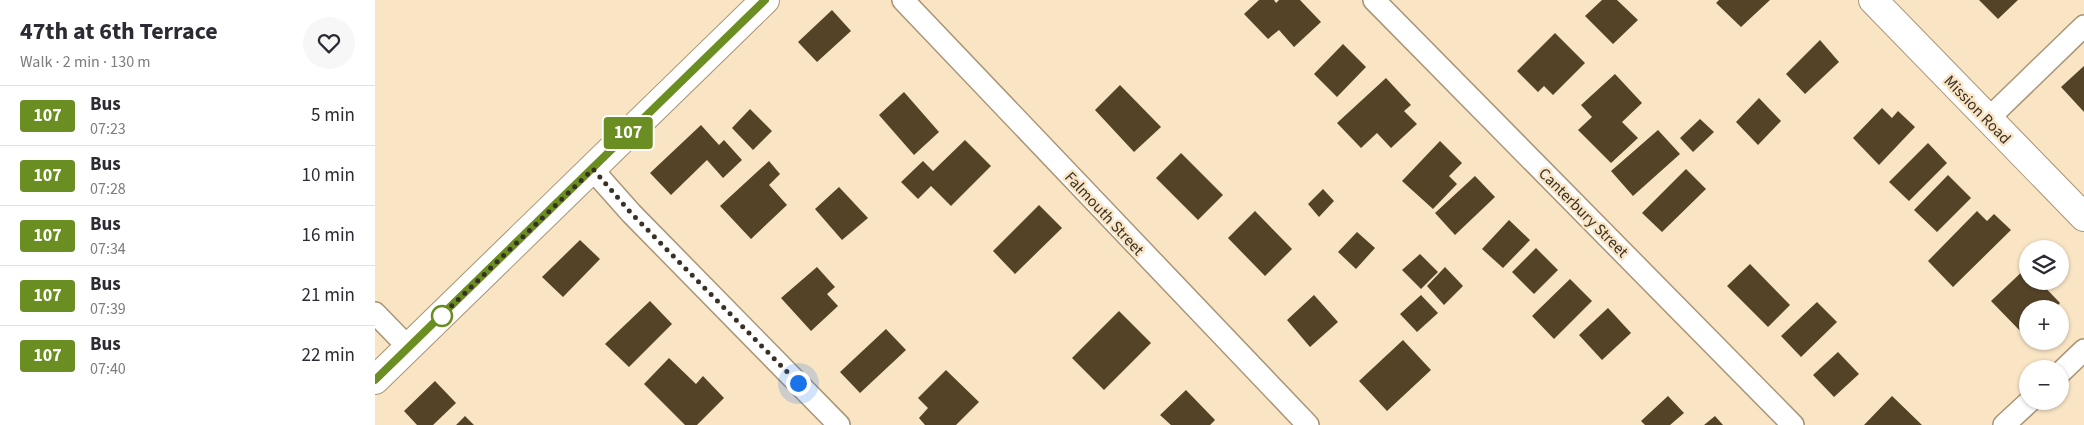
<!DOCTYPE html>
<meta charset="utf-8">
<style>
:root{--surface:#fff;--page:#f7f7f7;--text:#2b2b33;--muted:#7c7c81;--line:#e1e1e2}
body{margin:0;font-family:"Source Sans 3",sans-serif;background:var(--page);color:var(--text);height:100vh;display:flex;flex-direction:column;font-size:19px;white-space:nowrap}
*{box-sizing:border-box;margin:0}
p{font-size:16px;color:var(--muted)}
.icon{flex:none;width:28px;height:28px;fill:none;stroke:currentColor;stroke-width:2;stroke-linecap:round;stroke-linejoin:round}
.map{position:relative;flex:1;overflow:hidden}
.panel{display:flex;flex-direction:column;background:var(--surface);width:375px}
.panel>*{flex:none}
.badge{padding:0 10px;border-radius:4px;font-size:18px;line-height:32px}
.tools{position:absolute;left:1644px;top:240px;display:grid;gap:10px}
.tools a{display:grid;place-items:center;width:50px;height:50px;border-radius:50%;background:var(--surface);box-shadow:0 1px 4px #0004;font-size:25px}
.you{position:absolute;width:25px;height:25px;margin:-12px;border:4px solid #fff;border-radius:50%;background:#1a73e8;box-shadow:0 0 0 8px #1a73e833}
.map>.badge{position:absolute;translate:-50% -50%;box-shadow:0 0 0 2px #fff}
.round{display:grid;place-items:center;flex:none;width:52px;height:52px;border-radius:26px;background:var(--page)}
.headline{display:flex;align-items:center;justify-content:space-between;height:85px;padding:0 20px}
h1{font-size:24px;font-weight:700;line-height:38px}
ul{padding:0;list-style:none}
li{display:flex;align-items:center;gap:15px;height:60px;padding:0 20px;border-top:1px solid var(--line)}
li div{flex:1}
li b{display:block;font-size:19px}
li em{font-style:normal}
li .badge{min-width:55px;font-weight:700;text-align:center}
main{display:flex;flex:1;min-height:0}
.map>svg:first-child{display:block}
.building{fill:#544327}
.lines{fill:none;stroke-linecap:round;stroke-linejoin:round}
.street-casing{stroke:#a99577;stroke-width:24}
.secondary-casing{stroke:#a99577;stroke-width:30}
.street{stroke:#fff;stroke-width:21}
.secondary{stroke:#fff;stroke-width:28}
.line-casing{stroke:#fff;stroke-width:11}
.line{stroke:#6b8e23;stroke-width:8}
.walk{stroke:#393125;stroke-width:5;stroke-dasharray:0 9}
.stop-dot{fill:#fff;stroke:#6b8e23;stroke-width:2.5}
.labels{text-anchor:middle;stroke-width:5;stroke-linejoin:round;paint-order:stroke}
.street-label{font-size:16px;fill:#393125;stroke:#f9e4c4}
</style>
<main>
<section class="panel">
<div class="headline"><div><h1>47th at 6th Terrace</h1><p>Walk · 2 min · 130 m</p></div><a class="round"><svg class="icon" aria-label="heart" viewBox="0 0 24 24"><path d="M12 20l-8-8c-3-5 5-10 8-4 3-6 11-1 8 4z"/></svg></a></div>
<ul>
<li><span class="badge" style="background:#6b8e23;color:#fff">107</span><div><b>Bus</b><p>07:23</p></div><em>5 min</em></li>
<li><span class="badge" style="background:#6b8e23;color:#fff">107</span><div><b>Bus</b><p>07:28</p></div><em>10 min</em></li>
<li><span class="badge" style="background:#6b8e23;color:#fff">107</span><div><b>Bus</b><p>07:34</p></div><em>16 min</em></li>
<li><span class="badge" style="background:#6b8e23;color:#fff">107</span><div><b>Bus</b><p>07:39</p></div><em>21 min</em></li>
<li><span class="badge" style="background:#6b8e23;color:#fff">107</span><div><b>Bus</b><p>07:40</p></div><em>22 min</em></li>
</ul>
</section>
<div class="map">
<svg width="1709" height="425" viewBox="0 0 1709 425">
<rect width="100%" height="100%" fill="#f9e4c4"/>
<!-- building -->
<path class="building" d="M 884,0 L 899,0 L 901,3 L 904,0 L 925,0 L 946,22 L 919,47 L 904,30 L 893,39 L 869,14 Z
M 1227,0 L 1242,0 L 1263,20 L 1238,44 L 1210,16 Z
M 1344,0 L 1395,0 L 1366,27 L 1341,3 Z
M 1604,0 L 1643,0 L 1623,19 Z
M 457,10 L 476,31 L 442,62 L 423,42 Z
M 1180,33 L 1210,63 L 1178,95 L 1169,86 L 1163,92 L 1142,71 Z
M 1445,40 L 1464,62 L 1430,94 L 1411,74 Z
M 968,44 L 991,67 L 962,97 L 939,74 Z
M 1709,66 L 1709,112 L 1686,87 Z
M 1240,74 L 1267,103 L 1247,122 L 1263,138 L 1236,163 L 1203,130 L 1217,117 L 1206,105 Z
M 1011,78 L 1036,105 L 1029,111 L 1042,124 L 1016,148 L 1002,133 L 986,148 L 962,123 Z
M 745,85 L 786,127 L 759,152 L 720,110 Z
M 529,92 L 564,132 L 539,155 L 504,115 Z
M 1384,98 L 1406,121 L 1383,145 L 1361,122 Z
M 1507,108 L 1517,118 L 1523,111 L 1540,127 L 1504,165 L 1478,138 Z
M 375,109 L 397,131 L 378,150 L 357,128 Z
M 1325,119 L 1339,132 L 1318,152 L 1305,138 Z
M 326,125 L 344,145 L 349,140 L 367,160 L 348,178 L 332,160 L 296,195 L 275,173 Z
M 1283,130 L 1305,154 L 1258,196 L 1236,171 Z
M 590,140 L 616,166 L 576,206 L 556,186 L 543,199 L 526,182 L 548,161 L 558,171 Z
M 1065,141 L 1087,163 L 1074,176 L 1082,184 L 1058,209 L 1027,181 Z
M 1553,143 L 1572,163 L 1534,201 L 1514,182 Z
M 806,153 L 848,195 L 823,220 L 781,178 Z
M 394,161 L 405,174 L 394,185 L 412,205 L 376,239 L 345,206 Z
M 1311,169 L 1331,189 L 1287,232 L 1267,213 Z
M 1573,175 L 1596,198 L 1562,232 L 1539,210 Z
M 1100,176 L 1120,197 L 1080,235 L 1060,213 Z
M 464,187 L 493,218 L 467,240 L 440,209 Z
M 948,189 L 959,201 L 944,217 L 933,204 Z
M 664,205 L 687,228 L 640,274 L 618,251 Z
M 880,211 L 917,249 L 890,276 L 853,238 Z
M 1602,211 L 1612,221 L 1619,214 L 1636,230 L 1578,287 L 1553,261 Z
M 1134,220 L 1155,240 L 1128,268 L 1107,249 Z
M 982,232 L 1000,248 L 981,269 L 963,252 Z
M 205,240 L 225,259 L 188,297 L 167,277 Z
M 1161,248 L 1183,270 L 1159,294 L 1137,272 Z
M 1045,254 L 1063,272 L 1046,289 L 1027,270 Z
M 1375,264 L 1415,305 L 1393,327 L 1352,286 Z
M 442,267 L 460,287 L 452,294 L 463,306 L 436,331 L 406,298 Z
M 1070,267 L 1088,286 L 1069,305 L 1052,286 Z
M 1651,268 L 1652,281 L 1664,281 L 1685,303 L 1679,309 L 1652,309 L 1652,333 L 1650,336 L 1616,301 Z
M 1195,279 L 1217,301 L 1179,339 L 1157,316 Z
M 939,295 L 963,322 L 935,347 L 912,320 Z
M 1046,295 L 1063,313 L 1042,332 L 1025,314 Z
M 275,301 L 297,324 L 254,367 L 230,344 Z
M 1442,302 L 1462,322 L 1426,357 L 1406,336 Z
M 1233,308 L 1256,333 L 1227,360 L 1204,335 Z
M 744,311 L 776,343 L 729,390 L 697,358 Z
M 511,329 L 531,350 L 485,393 L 465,372 Z
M 1028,340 L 1056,370 L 1012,411 L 984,381 Z
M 1463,352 L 1484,374 L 1459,397 L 1438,375 Z
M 294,358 L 321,384 L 328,376 L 349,398 L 322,425 L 310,425 L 269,384 Z
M 571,370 L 604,402 L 581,425 L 550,425 L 544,418 L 553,408 L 543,398 Z
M 60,381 L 81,403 L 58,425 L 42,425 L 29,411 Z
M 811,390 L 840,420 L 835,425 L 796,425 L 785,415 Z
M 1293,396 L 1309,413 L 1295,425 L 1270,425 L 1266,421 Z
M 1517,396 L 1547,425 L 1489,425 Z
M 90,416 L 99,425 L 81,425 Z
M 1340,416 L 1348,425 L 1329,425 Z"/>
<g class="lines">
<!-- street casing -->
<g class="street-casing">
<path id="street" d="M 528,0 L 933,425
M 999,0 L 1418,425
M 1613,119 L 1709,26
M 217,169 L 256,213 L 464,425
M 0,313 L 34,348
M 1685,373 L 1709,350
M 1629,425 L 1655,401"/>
</g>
<!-- secondary casing -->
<g class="secondary-casing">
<path id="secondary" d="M 1498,0 L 1709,217
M 0,380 L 390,0"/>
</g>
<!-- street -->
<use href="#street" class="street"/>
<!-- secondary -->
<use href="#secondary" class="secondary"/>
</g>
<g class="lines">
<!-- line casing -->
<g class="line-casing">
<path id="line" d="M 0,380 L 390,0"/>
</g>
<!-- line -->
<use href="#line" class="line"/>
<!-- walk -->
<path class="walk" d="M 67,316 L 62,320 L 218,169 L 256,213 L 423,383"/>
</g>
<!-- markers -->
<circle class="stop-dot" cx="67" cy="316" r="10"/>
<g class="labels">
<!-- street labels -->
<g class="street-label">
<text transform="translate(1603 109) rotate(46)" y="6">Mission Road</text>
<text transform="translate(1209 212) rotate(45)" y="6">Canterbury Street</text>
<text transform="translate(730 213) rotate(47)" y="6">Falmouth Street</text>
</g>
</g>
</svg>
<div class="tools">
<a><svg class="icon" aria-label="layers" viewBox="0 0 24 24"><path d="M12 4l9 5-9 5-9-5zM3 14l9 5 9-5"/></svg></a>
<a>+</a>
<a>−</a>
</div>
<div class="you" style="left:423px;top:383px"></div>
<b class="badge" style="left:253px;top:133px;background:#6b8e23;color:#fff">107</b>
</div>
</main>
